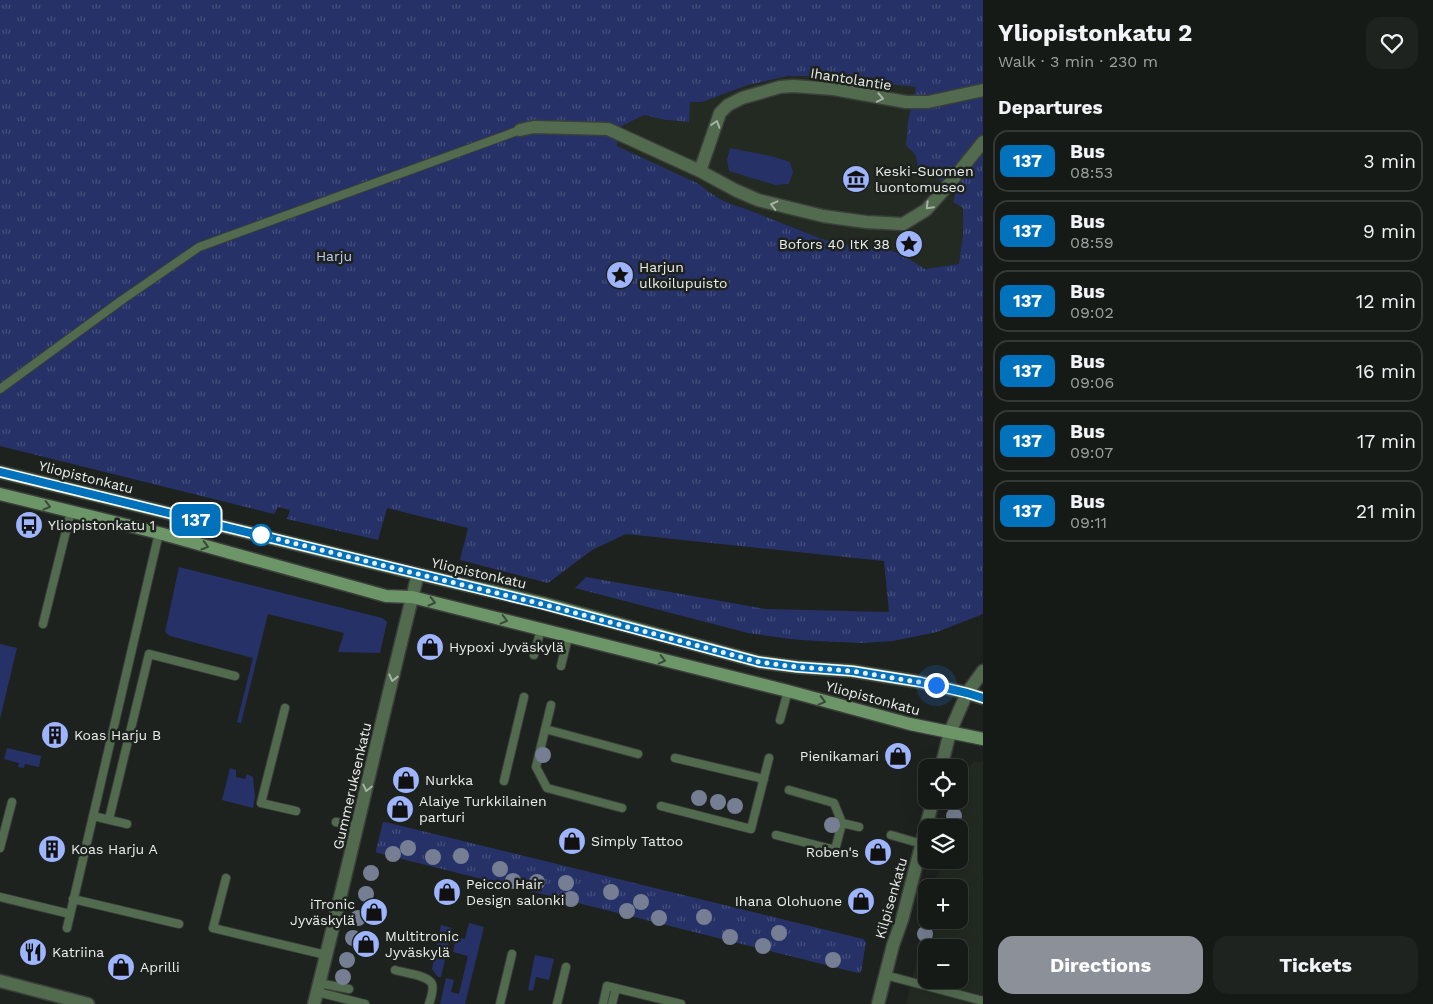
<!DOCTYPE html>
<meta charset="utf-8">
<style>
:root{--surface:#161a16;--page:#1f231f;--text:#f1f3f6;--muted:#9ea1a1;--line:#353835;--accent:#8c9099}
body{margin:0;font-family:"Work Sans",sans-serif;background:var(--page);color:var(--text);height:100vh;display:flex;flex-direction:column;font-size:19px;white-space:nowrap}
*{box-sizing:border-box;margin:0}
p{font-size:16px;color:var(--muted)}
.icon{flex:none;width:28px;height:28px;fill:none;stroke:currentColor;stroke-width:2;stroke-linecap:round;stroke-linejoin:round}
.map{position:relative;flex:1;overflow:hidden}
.sheet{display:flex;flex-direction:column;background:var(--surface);width:450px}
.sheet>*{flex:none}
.badge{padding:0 10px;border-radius:8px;font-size:18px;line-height:32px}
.buttons{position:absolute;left:918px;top:759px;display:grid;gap:10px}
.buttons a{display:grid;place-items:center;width:50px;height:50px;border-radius:10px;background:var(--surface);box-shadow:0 5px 20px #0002,0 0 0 1px var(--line);font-size:25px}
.you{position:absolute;width:25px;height:25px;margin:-12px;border:4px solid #fff;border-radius:50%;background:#1a73e8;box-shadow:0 0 0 8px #1a73e833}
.map>.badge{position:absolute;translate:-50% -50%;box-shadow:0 0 0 2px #fff}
h2{padding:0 15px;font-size:19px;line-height:45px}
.round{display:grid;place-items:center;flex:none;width:52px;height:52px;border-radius:15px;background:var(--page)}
.overview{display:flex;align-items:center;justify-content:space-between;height:85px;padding:0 15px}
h1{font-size:24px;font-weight:700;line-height:38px}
.cta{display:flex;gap:10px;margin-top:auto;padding:10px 15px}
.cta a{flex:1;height:58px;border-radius:15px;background:var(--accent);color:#fff;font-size:20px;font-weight:700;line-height:58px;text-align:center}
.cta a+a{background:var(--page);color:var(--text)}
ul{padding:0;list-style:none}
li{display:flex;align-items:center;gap:15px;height:62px;margin:0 10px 8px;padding:0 5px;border:2px solid var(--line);border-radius:15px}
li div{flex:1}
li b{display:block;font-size:19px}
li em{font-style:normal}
li .badge{min-width:55px;font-weight:700;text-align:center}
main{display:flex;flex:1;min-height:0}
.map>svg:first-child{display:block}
.built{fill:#222a21;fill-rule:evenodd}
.grass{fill:#263267}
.park{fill:url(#park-tufts);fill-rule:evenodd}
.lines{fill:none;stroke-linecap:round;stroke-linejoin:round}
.service-casing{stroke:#3b3f3b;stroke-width:10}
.minor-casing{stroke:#3b3f3b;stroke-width:15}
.secondary-casing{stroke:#3b3f3b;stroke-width:15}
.service{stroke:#526b4f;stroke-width:8}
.minor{stroke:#526b4f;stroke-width:12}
.secondary{stroke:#6c9568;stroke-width:12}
.tree{fill:#757e93}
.oneway{stroke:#a6b3a5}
.oneway2{stroke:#394a38}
.line-casing{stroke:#fff;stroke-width:11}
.line{stroke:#0072bc;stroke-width:8}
.walk{stroke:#ebeeeb;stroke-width:5;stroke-dasharray:0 9}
.stop-dot{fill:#fff;stroke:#0072bc;stroke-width:2.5}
.labels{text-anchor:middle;stroke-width:5;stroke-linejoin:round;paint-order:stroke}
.street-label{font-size:14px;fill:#ebeeeb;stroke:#1e221e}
.poi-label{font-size:14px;fill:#ebeeeb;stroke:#1e221e;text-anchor:start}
.park-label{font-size:14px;fill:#bdcaf3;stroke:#1e221e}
</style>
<main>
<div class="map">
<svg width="983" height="1004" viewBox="0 0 983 1004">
<defs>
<pattern id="park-tufts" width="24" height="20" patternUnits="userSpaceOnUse" patternTransform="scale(1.25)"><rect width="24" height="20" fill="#263267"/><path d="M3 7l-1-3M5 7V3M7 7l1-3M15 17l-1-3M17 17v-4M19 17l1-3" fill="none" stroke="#46507d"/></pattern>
</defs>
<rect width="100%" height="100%" fill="#1e221e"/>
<!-- built -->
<path class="built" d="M 788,76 L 815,76 L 916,87 L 908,121 L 913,151 L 918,158 L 917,169 L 927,178 L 935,177 L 956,191 L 953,202 L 963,208 L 963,234 L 959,264 L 925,269 L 901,254 L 886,249 L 862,248 L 822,239 L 746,209 L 731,204 L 718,198 L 697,183 L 616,146 L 618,128 L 644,115 L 666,120 L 688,122 L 690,102 L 702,102 L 748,85 Z
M 975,761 L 983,762 L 983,1004 L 906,1004 L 927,920 L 959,920 L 959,888 L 935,887 L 942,860 L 959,860 L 959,828 L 950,827 L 957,800 L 959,800 L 959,792 L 964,771 ZM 926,948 L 959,948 L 959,980 L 926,980 Z"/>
<!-- grass -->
<path class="grass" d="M 730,148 L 771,156 L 790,162 L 793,172 L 789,184 L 775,185 L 729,171 L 727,160 Z
M 179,567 L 382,618 L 387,622 L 380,653 L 338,652 L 344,633 L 268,614 L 241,723 L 237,722 L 253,658 L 170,636 L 165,632 Z
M 0,644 L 17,648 L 0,719 Z
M 7,748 L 41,756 L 39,767 L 25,764 L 24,768 L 18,767 L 19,763 L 4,759 Z
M 230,768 L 236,770 L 236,777 L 245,779 L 247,774 L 253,777 L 255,797 L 253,808 L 222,800 Z
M 469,923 L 484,927 L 465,1004 L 440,1004 L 446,978 L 454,980 L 451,992 L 459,994 L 468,956 L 453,952 L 456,937 L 465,939 Z
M 441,925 L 452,928 L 441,977 L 438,977 L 432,969 Z
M 535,955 L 554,959 L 549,980 L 536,977 L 533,991 L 528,990 Z"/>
<!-- park -->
<path class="park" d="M 0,0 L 983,0 L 983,614 L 937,632 L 893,641 L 862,643 L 817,641 L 790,639 L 748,633 L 575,588 L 586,577 L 766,609 L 889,612 L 884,561 L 626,534 L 592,550 L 548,583 L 460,560 L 468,528 L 387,508 L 378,540 L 287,519 L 290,510 L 278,507 L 274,514 L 0,446 ZM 788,76 L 815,76 L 916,87 L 908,121 L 906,146 C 921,157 915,160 919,176 L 927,178 L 935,177 L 956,191 L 953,202 L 963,208 L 963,234 L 959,264 L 925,269 L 901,254 L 886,249 L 862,248 L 822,239 L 746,209 L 731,204 L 718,198 L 697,183 L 617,146 L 618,128 L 644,115 L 666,120 L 689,122 L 690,102 L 702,102 L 748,85 Z
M 383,822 L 385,822 L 863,939 L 866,942 L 861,972 L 859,973 L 850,971 L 378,853 L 376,852 L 376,850 Z"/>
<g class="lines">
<!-- service casing -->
<g class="service-casing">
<path id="service" d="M 0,389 L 122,300 L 199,247 L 520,130
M 43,624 L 71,511
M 534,655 L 541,629
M 561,666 L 568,637
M 551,705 L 536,767 L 547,788 L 622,808
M 285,708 L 261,803 L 296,811
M 780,720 L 788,691
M 545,729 L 638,754
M 675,758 L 764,779
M 504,781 L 524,697
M 789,790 L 834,803 L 842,823 L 859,827
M 661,806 L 751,829 L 769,758
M 93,816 L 127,824
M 109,819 L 149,654 L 235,676
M 336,822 L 358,827
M 776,835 L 835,850 L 842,823
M 891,835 L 922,844
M 0,848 L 12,802
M 226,878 L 213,928 L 326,955
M 0,897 L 70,914
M 73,899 L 179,924
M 67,928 L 159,533
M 395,970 C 404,973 428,975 432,984 C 434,990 431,998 429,1004
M 885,975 L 983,1001
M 319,983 L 349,989
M 317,992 L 365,1004
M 500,1004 L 512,954
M 557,1004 L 566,967
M 603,1004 L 607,986 L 681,1004
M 612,1004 L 616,988"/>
</g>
<!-- minor casing -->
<g class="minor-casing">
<path id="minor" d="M 520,130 L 534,127 L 608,129 L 700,171 L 735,190 L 758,200 L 823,216 L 866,222 L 903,224 L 926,210 L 950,183 L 983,142
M 700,171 L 720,113 L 728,105 L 742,98 L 780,87 L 793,86 L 834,89 L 906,102 L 928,102 L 983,90
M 941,768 L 950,732 L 967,693 L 983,671
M 0,981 L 88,1004
M 314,1004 C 350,861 382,717 418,574
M 878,1004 L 893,945 L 902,920 L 933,800"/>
</g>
<!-- secondary casing -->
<g class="secondary-casing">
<path id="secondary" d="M 0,472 L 418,574 L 542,603 L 759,662 L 797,667 L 852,671 L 920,682 L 967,693 L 983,698
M 0,494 L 159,533 L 386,596 L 412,597 L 788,691 L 910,724 L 983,739"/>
</g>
<!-- service -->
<use href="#service" class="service"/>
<!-- minor -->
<use href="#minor" class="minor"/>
<!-- secondary -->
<use href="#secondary" class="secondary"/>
</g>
<!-- trees -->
<g class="tree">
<circle cx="543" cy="755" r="8"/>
<circle cx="699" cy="798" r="8"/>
<circle cx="718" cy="802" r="8"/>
<circle cx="735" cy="806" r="8"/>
<circle cx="954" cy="816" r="8"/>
<circle cx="832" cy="825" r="8"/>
<circle cx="408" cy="848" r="8"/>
<circle cx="393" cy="854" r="8"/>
<circle cx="461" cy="856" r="8"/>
<circle cx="433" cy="857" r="8"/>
<circle cx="500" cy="869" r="8"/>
<circle cx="371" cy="873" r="8"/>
<circle cx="513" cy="881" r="8"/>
<circle cx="537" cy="882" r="8"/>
<circle cx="566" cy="883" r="8"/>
<circle cx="611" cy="892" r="8"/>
<circle cx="366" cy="894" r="8"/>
<circle cx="571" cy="899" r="8"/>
<circle cx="641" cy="902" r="8"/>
<circle cx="627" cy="911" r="8"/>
<circle cx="704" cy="917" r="8"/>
<circle cx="358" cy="918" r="8"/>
<circle cx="659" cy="918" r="8"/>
<circle cx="779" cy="933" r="8"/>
<circle cx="925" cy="934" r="8"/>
<circle cx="730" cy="937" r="8"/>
<circle cx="353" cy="938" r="8"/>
<circle cx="763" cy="946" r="8"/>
<circle cx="347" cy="960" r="8"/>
<circle cx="833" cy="960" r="8"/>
<circle cx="343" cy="977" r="8"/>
</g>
<!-- one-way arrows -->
<defs><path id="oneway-chevron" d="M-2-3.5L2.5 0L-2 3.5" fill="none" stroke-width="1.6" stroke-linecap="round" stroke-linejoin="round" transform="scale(1.25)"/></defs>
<g class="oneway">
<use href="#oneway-chevron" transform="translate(880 98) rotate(11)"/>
<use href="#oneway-chevron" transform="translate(716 124) rotate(-72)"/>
<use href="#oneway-chevron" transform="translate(774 205) rotate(-166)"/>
<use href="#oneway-chevron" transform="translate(929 206) rotate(135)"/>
<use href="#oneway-chevron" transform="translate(393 678) rotate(104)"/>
<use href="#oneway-chevron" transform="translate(367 788) rotate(103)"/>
</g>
<g class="oneway2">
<use href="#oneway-chevron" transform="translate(47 506) rotate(14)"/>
<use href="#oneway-chevron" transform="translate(205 546) rotate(16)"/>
<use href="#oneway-chevron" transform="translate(432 602) rotate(14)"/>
<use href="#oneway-chevron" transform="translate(504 620) rotate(14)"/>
<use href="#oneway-chevron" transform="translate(662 660) rotate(14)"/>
<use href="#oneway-chevron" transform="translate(822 701) rotate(15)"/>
</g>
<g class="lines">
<!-- line casing -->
<g class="line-casing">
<path id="line" d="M 0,472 L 542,604 L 759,662 L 797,667 L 852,671 L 920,682 L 967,693 L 983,698"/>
</g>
<!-- line -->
<use href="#line" class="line"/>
<!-- walk -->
<path class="walk" d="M 261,535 L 418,574 L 542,604 L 759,662 L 797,667 L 852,671 L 936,685"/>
</g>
<!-- icons -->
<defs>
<g id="museum-disc" transform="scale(1.4375)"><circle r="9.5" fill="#9eb4fd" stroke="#1e221e"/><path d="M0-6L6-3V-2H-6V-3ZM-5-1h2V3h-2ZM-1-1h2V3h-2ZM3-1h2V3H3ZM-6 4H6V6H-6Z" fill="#111"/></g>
<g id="sight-disc" transform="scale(1.4375)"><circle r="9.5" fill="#9eb4fd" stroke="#1e221e"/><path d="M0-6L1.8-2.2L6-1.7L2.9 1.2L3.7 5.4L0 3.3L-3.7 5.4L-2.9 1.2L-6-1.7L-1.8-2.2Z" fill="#111"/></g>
<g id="bus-disc" transform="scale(1.4375)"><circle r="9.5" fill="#9eb4fd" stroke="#1e221e"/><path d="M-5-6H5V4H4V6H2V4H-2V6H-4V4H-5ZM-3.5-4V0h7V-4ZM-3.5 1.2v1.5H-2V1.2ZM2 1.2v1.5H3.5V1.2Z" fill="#111"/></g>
<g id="shop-disc" transform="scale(1.4375)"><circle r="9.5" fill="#9eb4fd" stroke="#1e221e"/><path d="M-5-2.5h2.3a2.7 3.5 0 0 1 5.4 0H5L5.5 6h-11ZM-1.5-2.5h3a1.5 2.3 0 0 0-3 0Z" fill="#111"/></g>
<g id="building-disc" transform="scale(1.4375)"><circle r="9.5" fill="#9eb4fd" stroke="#1e221e"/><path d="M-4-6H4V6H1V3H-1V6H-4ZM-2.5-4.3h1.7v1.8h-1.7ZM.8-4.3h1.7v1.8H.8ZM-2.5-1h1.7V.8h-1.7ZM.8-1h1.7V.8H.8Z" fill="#111"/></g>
<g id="restaurant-disc" transform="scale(1.4375)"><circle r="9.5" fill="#9eb4fd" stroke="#1e221e"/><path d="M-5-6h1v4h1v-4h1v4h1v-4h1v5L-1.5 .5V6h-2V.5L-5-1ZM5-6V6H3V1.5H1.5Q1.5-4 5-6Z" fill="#111"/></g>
</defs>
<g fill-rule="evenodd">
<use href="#museum-disc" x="856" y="179"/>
<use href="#sight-disc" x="909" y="244"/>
<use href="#sight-disc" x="620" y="275"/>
<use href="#bus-disc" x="29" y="525"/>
<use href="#shop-disc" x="430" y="647"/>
<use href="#building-disc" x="55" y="735"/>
<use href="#shop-disc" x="898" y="756"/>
<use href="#shop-disc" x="406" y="780"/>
<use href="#shop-disc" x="400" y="809"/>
<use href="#shop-disc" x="572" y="841"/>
<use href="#building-disc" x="52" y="849"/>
<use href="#shop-disc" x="878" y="852"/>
<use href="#shop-disc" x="447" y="892"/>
<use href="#shop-disc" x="861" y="901"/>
<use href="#shop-disc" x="374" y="912"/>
<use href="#shop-disc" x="366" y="944"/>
<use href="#restaurant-disc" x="33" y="952"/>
<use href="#shop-disc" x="121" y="967"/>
</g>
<!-- markers -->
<circle class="stop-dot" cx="261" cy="535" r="10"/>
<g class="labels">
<!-- street labels -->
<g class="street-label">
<text transform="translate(851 79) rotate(9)" y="5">Ihantolantie</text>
<text transform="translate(86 477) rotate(14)" y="5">Yliopistonkatu</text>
<text transform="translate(479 573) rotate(13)" y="5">Yliopistonkatu</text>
<text transform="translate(873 698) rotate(15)" y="5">Yliopistonkatu</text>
<text transform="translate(352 786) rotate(-77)" y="5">Gummeruksenkatu</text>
<text transform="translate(891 898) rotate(-74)" y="5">Kilpisenkatu</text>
</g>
<!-- poi labels -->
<g class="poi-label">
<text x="875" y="176">Keski-Suomen<tspan x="875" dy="16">luontomuseo</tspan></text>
<text x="890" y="249" text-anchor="end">Bofors 40 ItK 38</text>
<text x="639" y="272">Harjun<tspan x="639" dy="16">ulkoilupuisto</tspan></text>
<text x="48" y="530">Yliopistonkatu 1</text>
<text x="449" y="652">Hypoxi Jyväskylä</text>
<text x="74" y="740">Koas Harju B</text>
<text x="879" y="761" text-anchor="end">Pienikamari</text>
<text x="425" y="785">Nurkka</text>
<text x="419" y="806">Alaiye Turkkilainen<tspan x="419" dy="16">parturi</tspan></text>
<text x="591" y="846">Simply Tattoo</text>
<text x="71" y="854">Koas Harju A</text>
<text x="859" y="857" text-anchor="end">Roben's</text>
<text x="466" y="889">Peicco Hair<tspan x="466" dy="16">Design salonki</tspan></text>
<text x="842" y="906" text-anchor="end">Ihana Olohuone</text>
<text x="355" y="909" text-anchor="end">iTronic<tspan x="355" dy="16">Jyväskylä</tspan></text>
<text x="385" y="941">Multitronic<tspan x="385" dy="16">Jyväskylä</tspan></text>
<text x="52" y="957">Katriina</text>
<text x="140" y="972">Aprilli</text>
</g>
<!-- park labels -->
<g class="park-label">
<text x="334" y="261">Harju</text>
</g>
</g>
</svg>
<div class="buttons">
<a><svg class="icon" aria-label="locate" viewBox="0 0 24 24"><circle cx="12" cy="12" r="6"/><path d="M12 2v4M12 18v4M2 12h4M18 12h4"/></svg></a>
<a><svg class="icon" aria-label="layers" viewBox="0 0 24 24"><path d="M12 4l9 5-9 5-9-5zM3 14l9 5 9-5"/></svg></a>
<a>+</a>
<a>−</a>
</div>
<div class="you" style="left:936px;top:685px"></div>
<b class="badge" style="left:196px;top:520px;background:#0072bc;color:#fff">137</b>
</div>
<section class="sheet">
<div class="overview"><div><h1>Yliopistonkatu 2</h1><p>Walk · 3 min · 230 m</p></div><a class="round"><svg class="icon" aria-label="heart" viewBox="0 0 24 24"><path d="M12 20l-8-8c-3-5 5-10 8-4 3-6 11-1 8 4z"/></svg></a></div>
<h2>Departures</h2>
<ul>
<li><span class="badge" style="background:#0072bc;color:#fff">137</span><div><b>Bus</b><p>08:53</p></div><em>3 min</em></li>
<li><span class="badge" style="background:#0072bc;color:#fff">137</span><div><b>Bus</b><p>08:59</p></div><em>9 min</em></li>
<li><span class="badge" style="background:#0072bc;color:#fff">137</span><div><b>Bus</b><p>09:02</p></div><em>12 min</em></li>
<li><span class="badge" style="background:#0072bc;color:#fff">137</span><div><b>Bus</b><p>09:06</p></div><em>16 min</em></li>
<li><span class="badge" style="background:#0072bc;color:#fff">137</span><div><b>Bus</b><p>09:07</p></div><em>17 min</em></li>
<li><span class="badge" style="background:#0072bc;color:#fff">137</span><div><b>Bus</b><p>09:11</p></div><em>21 min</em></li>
</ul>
<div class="cta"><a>Directions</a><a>Tickets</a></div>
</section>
</main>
